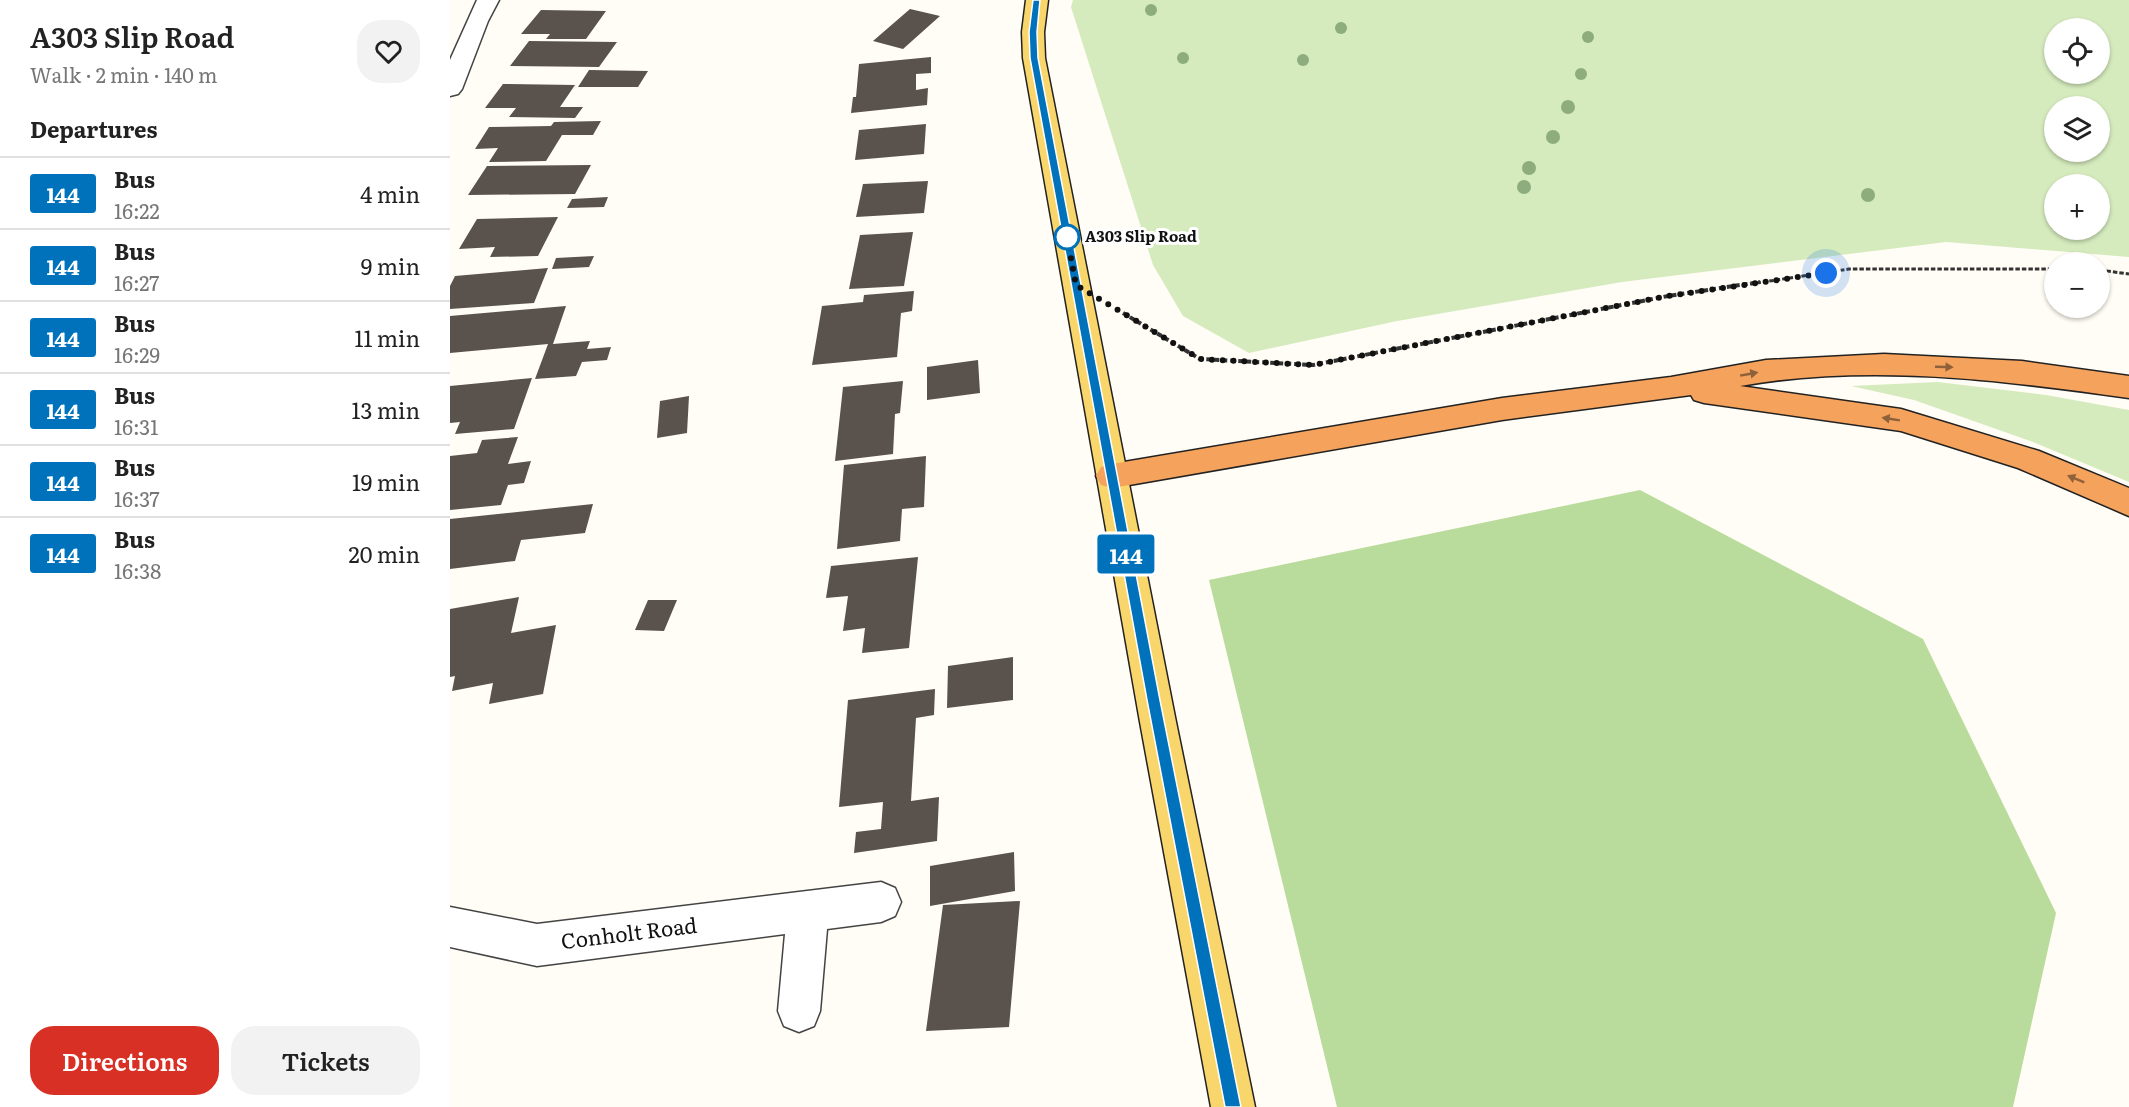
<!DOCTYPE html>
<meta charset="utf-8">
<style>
:root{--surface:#fff;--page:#f2f2f2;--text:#222;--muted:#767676;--line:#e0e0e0;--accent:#d93025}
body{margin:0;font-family:Literata,serif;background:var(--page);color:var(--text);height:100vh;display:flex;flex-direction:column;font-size:22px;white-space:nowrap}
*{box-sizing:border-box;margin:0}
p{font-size:20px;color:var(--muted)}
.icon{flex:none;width:33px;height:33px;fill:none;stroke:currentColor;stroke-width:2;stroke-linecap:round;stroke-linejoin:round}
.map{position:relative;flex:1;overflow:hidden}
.drawer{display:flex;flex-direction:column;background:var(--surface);width:450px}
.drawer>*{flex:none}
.badge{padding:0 12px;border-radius:4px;font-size:21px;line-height:39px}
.controls{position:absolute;left:1594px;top:18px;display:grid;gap:12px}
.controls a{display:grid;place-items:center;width:66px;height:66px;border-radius:50%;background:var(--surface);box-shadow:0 2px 4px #0004;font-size:30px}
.you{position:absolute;width:30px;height:30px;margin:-15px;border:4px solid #fff;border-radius:50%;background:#1a73e8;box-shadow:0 0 0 9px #1a73e833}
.map>.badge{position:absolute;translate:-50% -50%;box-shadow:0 0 0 3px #fff}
h2{padding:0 30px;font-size:22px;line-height:54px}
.round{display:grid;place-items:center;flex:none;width:63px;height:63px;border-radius:24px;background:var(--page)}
.overview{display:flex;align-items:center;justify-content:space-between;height:102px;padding:0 30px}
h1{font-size:28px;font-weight:600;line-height:45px}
.cta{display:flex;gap:12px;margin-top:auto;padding:12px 30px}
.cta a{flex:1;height:69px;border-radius:24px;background:var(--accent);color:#fff;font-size:24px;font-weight:600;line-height:69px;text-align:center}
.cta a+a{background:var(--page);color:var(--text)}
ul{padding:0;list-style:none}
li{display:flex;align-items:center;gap:18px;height:72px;padding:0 30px;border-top:2px solid var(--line)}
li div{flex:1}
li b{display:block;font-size:22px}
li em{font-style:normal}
li .badge{min-width:66px;font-weight:700;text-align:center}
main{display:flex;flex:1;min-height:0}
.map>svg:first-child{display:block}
.green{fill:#d5ebbd;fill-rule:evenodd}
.forest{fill:#b9dc9c}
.building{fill:#5a524d}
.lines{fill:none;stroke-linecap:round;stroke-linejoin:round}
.minor-casing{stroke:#444;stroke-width:3}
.major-casing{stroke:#222;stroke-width:3}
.highway-casing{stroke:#222;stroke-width:3}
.path-far1{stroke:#333;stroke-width:3;stroke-dasharray:4.5 2;stroke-linecap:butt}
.path{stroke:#333;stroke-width:4;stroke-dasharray:5 3;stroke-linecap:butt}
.minor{fill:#fff;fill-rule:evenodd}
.major{fill:#f9d66b;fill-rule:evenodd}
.highway{fill:#f5a25d;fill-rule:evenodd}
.tree{fill:#8dad7f}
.oneway{fill:#8e613b}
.line{fill:#0072bc;stroke:#fff;stroke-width:1.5}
.walk{stroke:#111;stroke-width:6;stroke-dasharray:0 10.8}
.stop-dot{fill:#fff;stroke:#0072bc;stroke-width:3}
.labels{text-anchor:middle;stroke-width:6;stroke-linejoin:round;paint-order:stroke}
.far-stop-label{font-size:15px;font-weight:bold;fill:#111;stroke:#fff;text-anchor:start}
.near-street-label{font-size:21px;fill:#111;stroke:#fff}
</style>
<main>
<section class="drawer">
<div class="overview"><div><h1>A303 Slip Road</h1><p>Walk · 2 min · 140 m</p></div><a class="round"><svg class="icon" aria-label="heart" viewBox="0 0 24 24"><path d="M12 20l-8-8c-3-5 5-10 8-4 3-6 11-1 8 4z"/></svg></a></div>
<h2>Departures</h2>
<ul>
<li><span class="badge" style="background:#0072bc;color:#fff">144</span><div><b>Bus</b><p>16:22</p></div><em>4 min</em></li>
<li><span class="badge" style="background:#0072bc;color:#fff">144</span><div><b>Bus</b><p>16:27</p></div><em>9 min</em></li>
<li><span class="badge" style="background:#0072bc;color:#fff">144</span><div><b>Bus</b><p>16:29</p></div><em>11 min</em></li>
<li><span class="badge" style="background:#0072bc;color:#fff">144</span><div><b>Bus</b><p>16:31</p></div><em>13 min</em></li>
<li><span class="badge" style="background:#0072bc;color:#fff">144</span><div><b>Bus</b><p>16:37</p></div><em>19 min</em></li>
<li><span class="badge" style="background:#0072bc;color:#fff">144</span><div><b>Bus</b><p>16:38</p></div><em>20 min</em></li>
</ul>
<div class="cta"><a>Directions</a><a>Tickets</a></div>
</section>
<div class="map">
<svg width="1679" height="1107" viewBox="0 0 1679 1107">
<rect width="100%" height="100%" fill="#fffdf5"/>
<!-- green -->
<path class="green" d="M 623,0 L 1679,0 L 1679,257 L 1496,242 L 1172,282 L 947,321 L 799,353 L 733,316 L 703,265 L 621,7 ZM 1605,28 L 1650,28 L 1650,74 L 1605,74 ZM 1605,106 L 1650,106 L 1650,152 L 1605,152 ZM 1605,184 L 1650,184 L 1650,230 L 1605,230 Z
M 1488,382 L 1596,395 L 1679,410 L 1679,482 L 1583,442 L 1464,400 L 1401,386 Z"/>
<!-- forest -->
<path class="forest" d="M 1190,490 L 1473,639 L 1606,913 L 1563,1107 L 887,1107 L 759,580 Z"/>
<!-- building -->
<path class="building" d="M 460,9 L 490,16 L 453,49 L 423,41 Z
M 91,10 L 156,11 L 136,39 L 96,39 L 100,34 L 71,34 Z
M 79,41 L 167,42 L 149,67 L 60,66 Z
M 481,57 L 481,73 L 466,74 L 466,90 L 478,88 L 477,105 L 401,113 L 403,97 L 406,97 L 409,64 Z
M 139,70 L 198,71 L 188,87 L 128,87 Z
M 53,84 L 125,85 L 110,107 L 133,107 L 125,118 L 59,117 L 66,108 L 35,108 Z
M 151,121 L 143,135 L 112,135 L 96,161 L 39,162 L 48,148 L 25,149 L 39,127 L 101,126 L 104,122 Z
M 476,124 L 474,154 L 405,160 L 409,130 Z
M 141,165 L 125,194 L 18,195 L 37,166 Z
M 478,181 L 474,213 L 406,217 L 413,184 Z
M 158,197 L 154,207 L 117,208 L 122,199 Z
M 108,217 L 88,256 L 40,257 L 45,247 L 9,249 L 27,219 Z
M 463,232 L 454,286 L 399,289 L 410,235 Z
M 144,256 L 139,267 L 102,269 L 106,258 Z
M 98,268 L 84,303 L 0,309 L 0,286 L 5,276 Z
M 464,291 L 462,311 L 451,313 L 447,357 L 362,365 L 372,306 L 413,302 L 414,295 Z
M 116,306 L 103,344 L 140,341 L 137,349 L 161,347 L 157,360 L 132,362 L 126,376 L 85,379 L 98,344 L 0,353 L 0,316 Z
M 528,360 L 530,393 L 477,400 L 477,367 Z
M 82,378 L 64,429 L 5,434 L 10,422 L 0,423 L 0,386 Z
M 453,381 L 450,413 L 445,414 L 443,454 L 385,461 L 393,387 Z
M 239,396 L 237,433 L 207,438 L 210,401 Z
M 68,437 L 58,464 L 81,461 L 74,483 L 58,485 L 51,505 L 0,510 L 0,456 L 27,453 L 32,440 Z
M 476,456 L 474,507 L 452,509 L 450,541 L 387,549 L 394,465 Z
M 143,504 L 135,533 L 71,540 L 65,561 L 0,569 L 0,519 Z
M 468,557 L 459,648 L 412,653 L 415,628 L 393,631 L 398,596 L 376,598 L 381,566 Z
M 69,597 L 61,633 L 106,625 L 93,694 L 39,704 L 43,683 L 2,691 L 5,676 L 0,677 L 0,609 Z
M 198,600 L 227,600 L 214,631 L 185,630 Z
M 563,657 L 563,700 L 497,708 L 498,666 Z
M 485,689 L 484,715 L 466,718 L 461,801 L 489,797 L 487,841 L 404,853 L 406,832 L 431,829 L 433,802 L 389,807 L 398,700 Z
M 564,852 L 565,891 L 480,906 L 480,866 Z
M 570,901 L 559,1027 L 476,1031 L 493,905 Z"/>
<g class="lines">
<!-- minor casing -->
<g class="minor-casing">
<path id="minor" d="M 27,0 L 49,0 L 38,21 L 12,89 L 8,94 L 0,96 L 0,60 Z
M 431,882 L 445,888 L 451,902 L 445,916 L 431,922 L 377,929 L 370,1011 L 364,1026 L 349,1032 L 334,1026 L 328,1011 L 335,934 L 87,966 L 0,947 L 0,907 L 87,924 Z"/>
</g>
<!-- major casing -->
<g class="major-casing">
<path id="major" d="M 576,0 L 598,0 L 594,32 L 595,58 L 726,722 L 805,1107 L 761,1107 L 690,722 L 573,58 L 572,32 Z"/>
</g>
<!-- highway casing -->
<g class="highway-casing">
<path id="highway" d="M 1434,354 L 1572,361 L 1679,376 L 1679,398 C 1551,380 1419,363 1290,386 L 1451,409 L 1589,451 L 1679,488 L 1679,516 L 1568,468 L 1451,431 L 1254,403 L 1244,400 L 1241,395 L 1052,420 L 662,488 L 651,485 L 646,476 L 651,467 L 662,464 L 1052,398 L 1221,377 L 1316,360 Z"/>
</g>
<!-- path-far1 -->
<path class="path-far1" d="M 1650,270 L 1679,274
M 1300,284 L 1399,269 L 1605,269"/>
<!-- path -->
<path class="path" d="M 673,313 L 750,359 L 863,365 L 1218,296 L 1310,282"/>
<!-- minor -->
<use href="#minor" class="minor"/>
<!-- major -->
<use href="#major" class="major"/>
<!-- highway -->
<use href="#highway" class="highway"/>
</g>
<!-- trees -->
<g class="tree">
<circle cx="701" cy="10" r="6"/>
<circle cx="891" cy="28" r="6"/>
<circle cx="1138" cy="37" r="6"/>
<circle cx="733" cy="58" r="6"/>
<circle cx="853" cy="60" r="6"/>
<circle cx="1131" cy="74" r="6"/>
<circle cx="1118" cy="107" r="7"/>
<circle cx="1103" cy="137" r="7"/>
<circle cx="1079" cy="168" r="7"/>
<circle cx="1074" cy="187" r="7"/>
<circle cx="1418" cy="195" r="7"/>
</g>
<!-- one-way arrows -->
<defs><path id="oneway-solid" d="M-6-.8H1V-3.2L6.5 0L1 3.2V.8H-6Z" transform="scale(1.5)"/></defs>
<g class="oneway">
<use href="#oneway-solid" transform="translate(1494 367) rotate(2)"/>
<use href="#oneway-solid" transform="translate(1299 374) rotate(-10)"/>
<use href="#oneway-solid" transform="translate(1441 419) rotate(-171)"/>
<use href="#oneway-solid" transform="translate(1626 479) rotate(-158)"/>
</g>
<!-- line -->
<path class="line" d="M 583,0 L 590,0 L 587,32 L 588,58 L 710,700 L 791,1107 L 775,1107 L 697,700 L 580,58 L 579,32 Z"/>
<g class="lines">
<!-- walk -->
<path class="walk" d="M 617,237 L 626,285 L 750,359 L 863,365 L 1218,296 L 1376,273"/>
</g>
<!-- markers -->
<circle class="stop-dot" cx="617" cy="237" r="12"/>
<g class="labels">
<!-- far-stop labels -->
<g class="far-stop-label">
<text x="635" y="242">A303 Slip Road</text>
</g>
<!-- near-street labels -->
<g class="near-street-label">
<text transform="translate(179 934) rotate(-7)" y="7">Conholt Road</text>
</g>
</g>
</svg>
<div class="controls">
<a><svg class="icon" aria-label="locate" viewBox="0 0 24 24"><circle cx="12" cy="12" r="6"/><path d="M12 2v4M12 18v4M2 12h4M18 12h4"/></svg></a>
<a><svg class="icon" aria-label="layers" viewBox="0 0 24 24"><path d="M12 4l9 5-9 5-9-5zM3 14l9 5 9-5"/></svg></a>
<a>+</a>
<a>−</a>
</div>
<div class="you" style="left:1376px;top:273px"></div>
<b class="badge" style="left:676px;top:554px;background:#0072bc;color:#fff">144</b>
</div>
</main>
